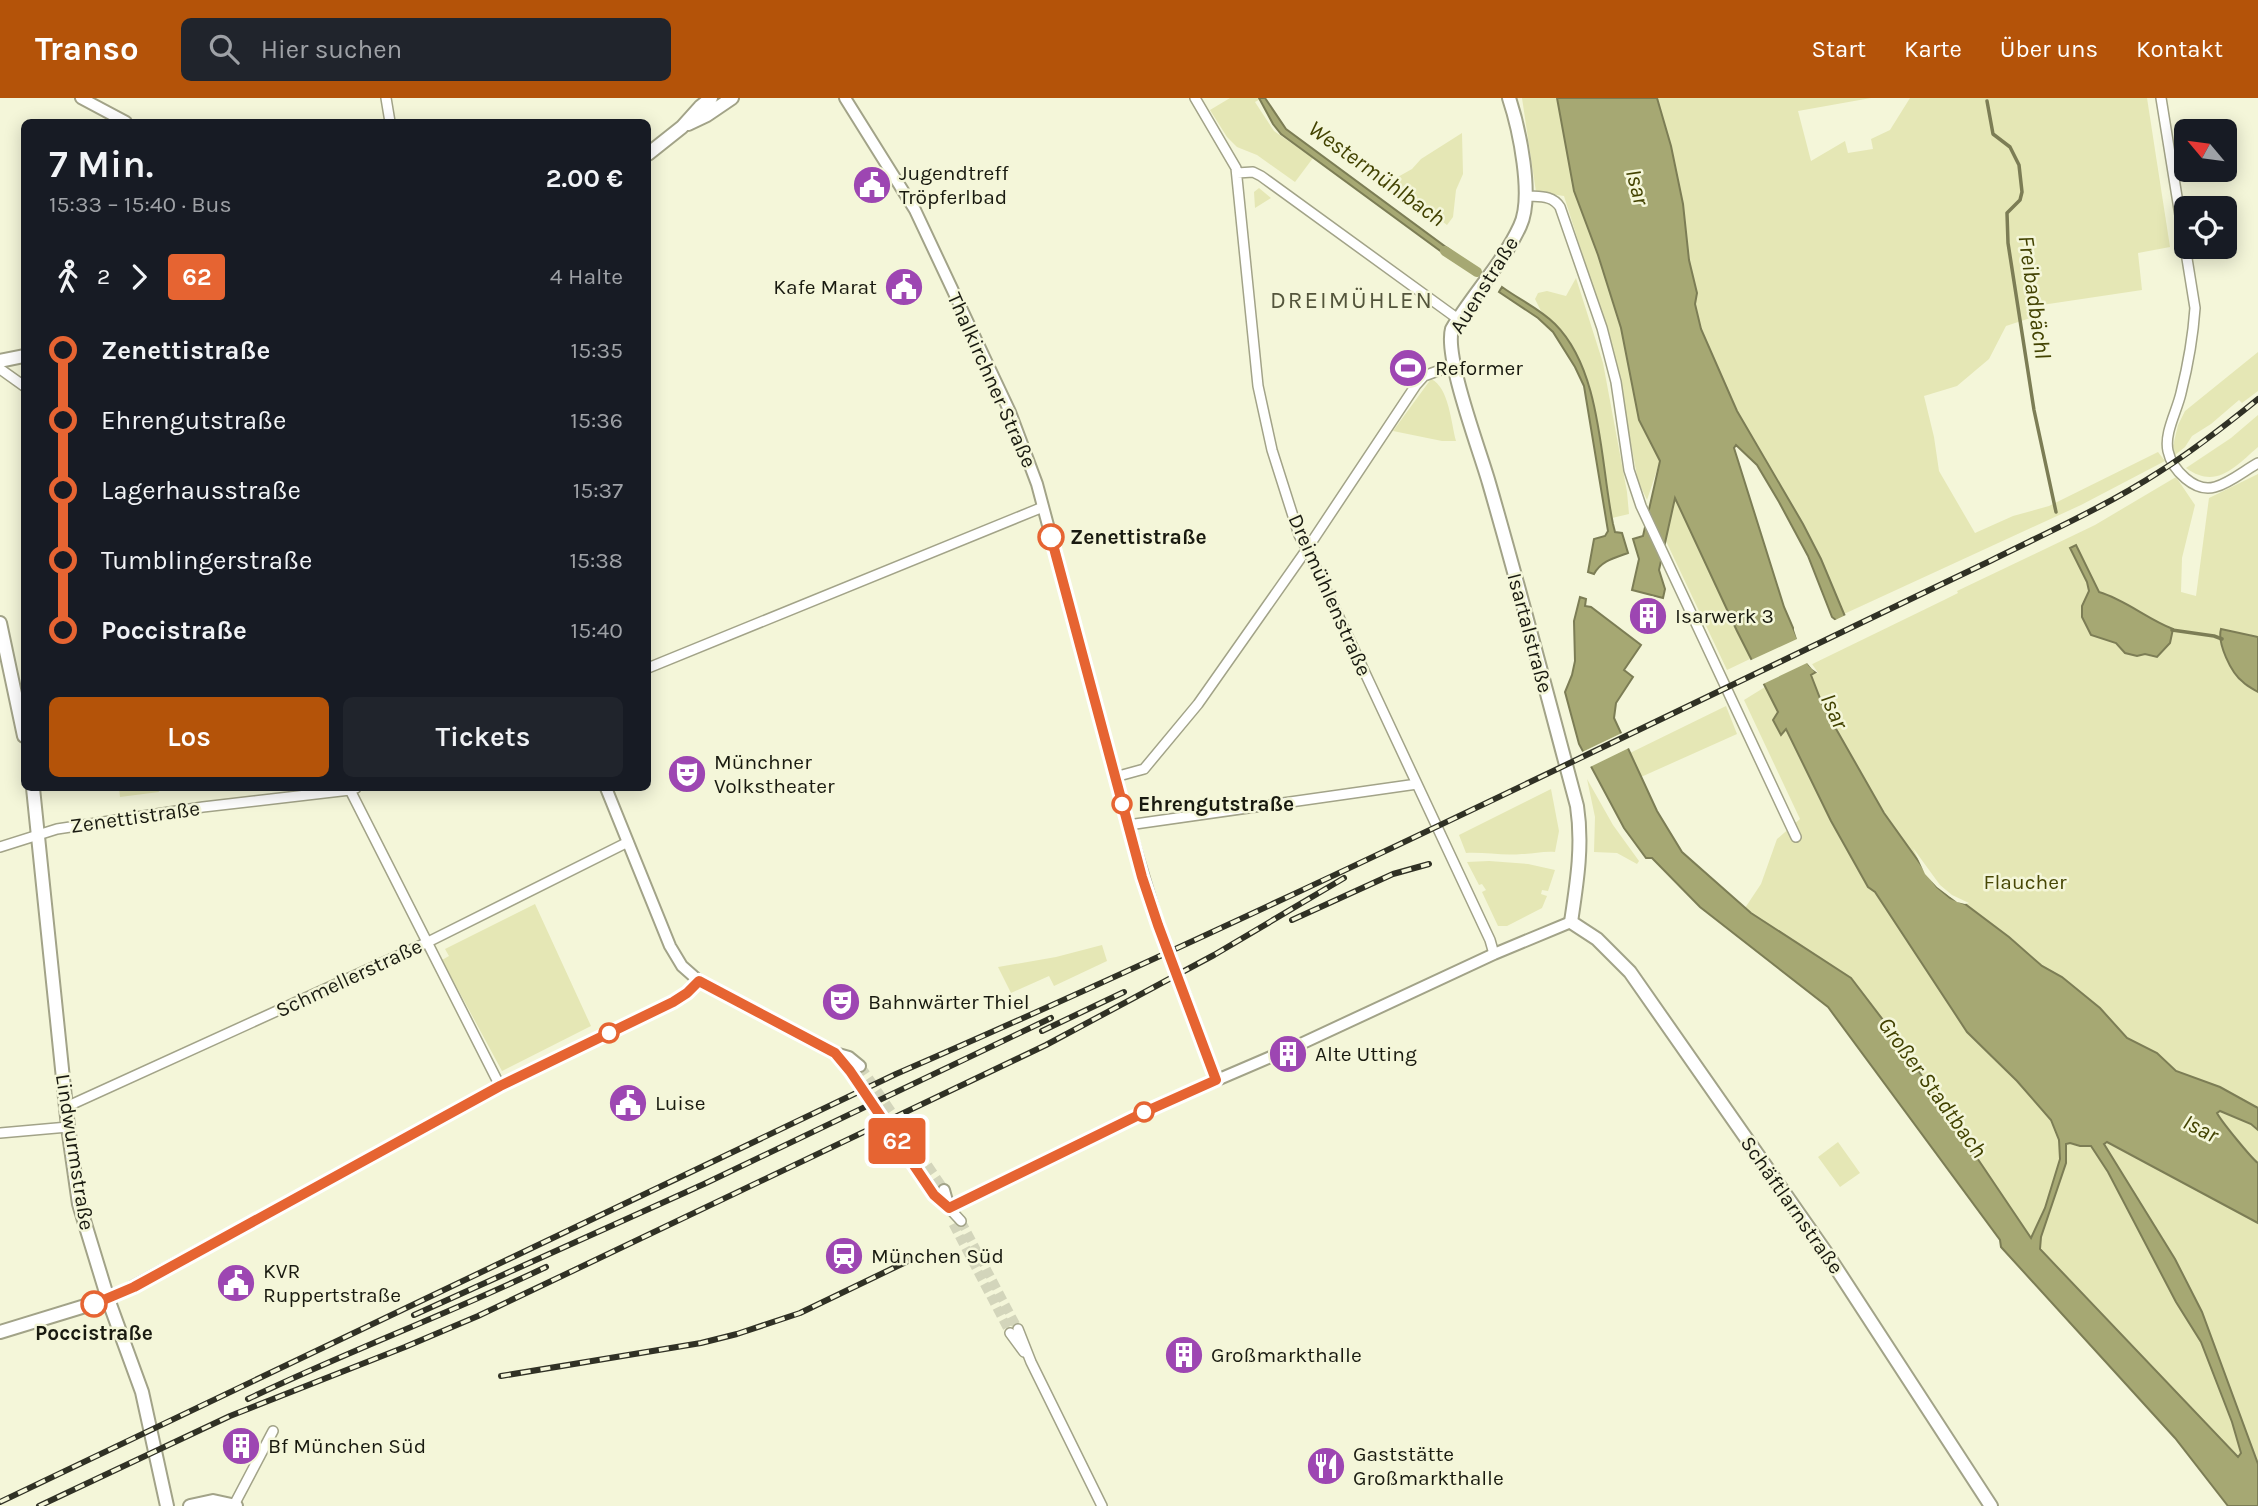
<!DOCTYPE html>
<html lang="de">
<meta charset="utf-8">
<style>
:root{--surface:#171b24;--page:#20242c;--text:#f1f3f6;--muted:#9ea1a6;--accent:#b45309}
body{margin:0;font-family:Karla,sans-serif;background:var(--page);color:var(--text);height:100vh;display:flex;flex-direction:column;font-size:26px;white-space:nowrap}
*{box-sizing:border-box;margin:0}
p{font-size:23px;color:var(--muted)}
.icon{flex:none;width:38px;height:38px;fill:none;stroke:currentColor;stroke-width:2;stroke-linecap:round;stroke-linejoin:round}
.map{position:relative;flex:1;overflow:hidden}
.panel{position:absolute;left:21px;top:21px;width:630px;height:672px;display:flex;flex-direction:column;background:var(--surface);border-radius:10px;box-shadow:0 4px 18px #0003}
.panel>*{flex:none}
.badge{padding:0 14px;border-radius:5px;font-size:24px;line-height:46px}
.needle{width:46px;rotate:299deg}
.buttons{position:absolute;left:2174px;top:21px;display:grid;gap:14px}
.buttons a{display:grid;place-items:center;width:63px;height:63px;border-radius:10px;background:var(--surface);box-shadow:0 4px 18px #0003;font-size:35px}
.map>.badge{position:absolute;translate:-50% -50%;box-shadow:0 0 0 4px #fff}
.legs{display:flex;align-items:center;gap:10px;height:77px;padding:0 28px;font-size:23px}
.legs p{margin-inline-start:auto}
.summary{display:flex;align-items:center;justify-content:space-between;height:119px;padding:0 28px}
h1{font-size:38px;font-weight:600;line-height:52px}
.cta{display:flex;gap:14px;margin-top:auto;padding:14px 28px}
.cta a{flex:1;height:80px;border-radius:10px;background:var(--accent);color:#fff;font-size:28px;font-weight:600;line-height:80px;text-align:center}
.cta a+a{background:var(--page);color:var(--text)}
ul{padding:0 28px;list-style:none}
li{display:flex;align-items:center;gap:24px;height:70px;font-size:26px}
li i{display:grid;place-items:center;width:10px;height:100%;margin:0 9px;background:currentColor}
li i::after{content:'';width:18px;height:18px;margin:-9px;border:5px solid;border-radius:50%;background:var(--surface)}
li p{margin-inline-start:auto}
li:first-child i{background:linear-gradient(#0000 50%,currentColor 0)}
li:last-child i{background:linear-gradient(currentColor 50%,#0000 0)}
header{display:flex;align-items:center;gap:42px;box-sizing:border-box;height:98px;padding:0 35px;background:var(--accent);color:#fff}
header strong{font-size:33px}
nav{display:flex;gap:38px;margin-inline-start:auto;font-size:24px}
.search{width:490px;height:63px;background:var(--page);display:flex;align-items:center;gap:18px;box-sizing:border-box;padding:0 24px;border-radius:10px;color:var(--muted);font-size:26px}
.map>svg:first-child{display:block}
.green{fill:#e5e7b5;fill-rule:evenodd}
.water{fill:#a6a873;stroke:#7c7d55;stroke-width:2;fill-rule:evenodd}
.pier{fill:#f4f6d9}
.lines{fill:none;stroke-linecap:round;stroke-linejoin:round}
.stream{stroke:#7c7d55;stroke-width:3.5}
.canal{stroke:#a6a873;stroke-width:10}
.minor-tunnel{stroke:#d3d5bb;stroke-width:9;stroke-dasharray:9 4.5;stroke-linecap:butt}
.tertiary-tunnel{stroke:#d3d5bb;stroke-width:10;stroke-dasharray:10 5;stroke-linecap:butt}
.minor-casing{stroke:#a2a388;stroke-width:12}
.tertiary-casing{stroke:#a2a388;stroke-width:14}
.secondary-casing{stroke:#a2a388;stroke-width:16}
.minor{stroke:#fff;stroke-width:9}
.tertiary{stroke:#fff;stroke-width:10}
.secondary{stroke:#fff;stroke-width:12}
.rail-casing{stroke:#303125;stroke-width:6}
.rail{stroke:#f4f6d9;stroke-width:3.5;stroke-dasharray:10;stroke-linecap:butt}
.line-1-casing{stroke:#fff;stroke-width:16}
.line-1{stroke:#e66432;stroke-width:10}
.stop-1-dot{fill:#fff;stroke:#e66432;stroke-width:3.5}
.labels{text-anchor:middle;stroke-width:5;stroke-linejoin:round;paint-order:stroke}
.poi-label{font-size:21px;fill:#191a10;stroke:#f4f6d9;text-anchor:start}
.street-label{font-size:21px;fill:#191a10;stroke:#f4f6d9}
.stop-label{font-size:21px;font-weight:bold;fill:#191a10;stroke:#f4f6d9;text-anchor:start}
.park-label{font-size:21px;fill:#474705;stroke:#f4f6d9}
.water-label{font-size:23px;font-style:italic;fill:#424200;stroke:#f4f6d9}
.quarter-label{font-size:24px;letter-spacing:2px;fill:#54553c;stroke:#f4f6d9}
</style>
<header>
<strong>Transo</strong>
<div class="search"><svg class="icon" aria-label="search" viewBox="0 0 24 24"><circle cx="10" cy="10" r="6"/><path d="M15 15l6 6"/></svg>Hier suchen</div>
<nav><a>Start</a><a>Karte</a><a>Über uns</a><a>Kontakt</a></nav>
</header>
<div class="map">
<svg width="2258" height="1408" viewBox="0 0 2258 1408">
<rect width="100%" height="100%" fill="#f4f6d9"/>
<!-- green -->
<path class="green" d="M 1230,0 L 1262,0 L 1255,4 L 1274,33 L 1313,60 L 1295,84 L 1257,57 L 1237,49 L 1227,39 L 1210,12 Z
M 1522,0 L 1557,0 L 1574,93 L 1598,157 L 1621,230 L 1639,322 L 1660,363 L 1647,402 L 1638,383 L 1614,257 L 1564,98 L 1536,94 Z
M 1657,0 L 1871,0 L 1798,13 L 1811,63 L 1845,43 L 1848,55 L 1873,51 L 1871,41 L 1890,32 L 1910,0 L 2147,0 L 2170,149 L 2138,155 L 2142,192 L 2035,208 L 2036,218 L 2006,228 L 1989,261 L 1957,288 L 1924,298 L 1934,339 L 1939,373 L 1975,435 L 2013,418 L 2049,408 L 2158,354 L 2165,363 L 2081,407 L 1844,516 L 1803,426 L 1737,313 L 1701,231 L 1695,206 L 1697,195 L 1689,162 L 1683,106 L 1671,48 Z
M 1462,35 L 1463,76 L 1456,92 L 1453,119 L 1447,127 L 1392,86 L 1396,80 L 1412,71 L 1421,61 Z
M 1259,90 L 1271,100 L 1255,110 L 1254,94 Z
M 1576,180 L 1603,265 L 1627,394 L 1629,416 L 1612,420 L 1589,286 L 1573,251 L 1558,229 L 1541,213 L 1535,201 L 1538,195 L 1547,193 L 1566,198 Z
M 2258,254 L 2258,293 L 2242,305 L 2239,302 L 2211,326 L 2192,338 L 2185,349 L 2175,357 L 2173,348 L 2178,327 L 2185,313 Z
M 1431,281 C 1449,289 1451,325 1456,343 L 1442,343 L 1393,333 Z
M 2258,317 L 2258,349 C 2235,369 2216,392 2186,370 L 2231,340 Z
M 2258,376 L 2258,1408 L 2228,1408 L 2175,1340 L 2058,1213 L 2000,1142 L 1828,909 L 1737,837 L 1751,816 L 1745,810 L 1761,786 L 1777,741 L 1800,721 L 1744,602 L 1765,589 L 1944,502 L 1958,495 L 1957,493 L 2095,427 L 2176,379 L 2195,407 L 2182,460 L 2181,494 L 2196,498 L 2209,400 ZM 2076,447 L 2096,488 L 2089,492 L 2087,483 L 2070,450 Z
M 1674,398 L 1752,560 L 1727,572 L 1665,441 Z
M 1726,608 L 1737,636 L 1641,679 L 1630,655 Z
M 1587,681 L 1613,727 L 1639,763 L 1637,766 L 1617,755 L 1594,754 L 1595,719 Z
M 119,690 L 158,690 L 159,694 L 120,699 Z
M 1551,691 L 1559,733 L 1555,754 C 1543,753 1534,756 1522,756 C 1503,758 1485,754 1466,755 L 1459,737 Z
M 1489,763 L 1528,766 L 1555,772 L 1548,793 L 1542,792 L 1541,796 L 1547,798 L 1542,810 L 1507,828 L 1498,828 L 1482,794 L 1486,792 L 1482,786 L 1479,787 L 1467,764 Z
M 535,806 L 591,928 L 502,973 L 442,862 L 449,858 L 445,851 Z
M 1102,847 L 1107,863 L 1054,888 L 1049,878 L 1011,895 L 998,869 L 1056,859 Z
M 1838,1044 L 1860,1075 L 1840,1089 L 1818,1059 Z"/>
<!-- water -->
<path class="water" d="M 1259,0 L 1265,0 L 1286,31 L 1458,158 L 1454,163 L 1281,36 L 1273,26 Z
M 1557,0 L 1657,0 L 1671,48 L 1683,106 L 1689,162 L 1697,195 L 1695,206 L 1701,231 L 1737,313 L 1803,426 L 1821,461 L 1852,535 L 1832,519 L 1808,458 L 1779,404 L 1757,367 L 1736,347 L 1734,350 L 1784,509 L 1809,567 L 1816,574 L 1811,577 L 1823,608 L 1884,715 L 1937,789 L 1950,800 L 1965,806 L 2009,839 L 2042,868 L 2062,879 L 2100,910 L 2127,940 L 2157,955 L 2176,973 L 2220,989 L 2258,1010 L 2258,1032 L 2251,1026 L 2220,1013 L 2217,1015 C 2221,1023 2252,1061 2258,1065 L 2258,1125 L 2107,1044 L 2104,1046 L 2175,1161 L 2202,1214 L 2258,1366 L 2258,1408 L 2228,1408 L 2175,1340 L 2001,1149 L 2000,1142 L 1828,909 L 1700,809 L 1652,760 L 1646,760 L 1624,730 L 1579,646 L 1565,594 L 1572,577 L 1575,563 L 1574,523 L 1580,499 L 1586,501 L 1585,508 L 1591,509 L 1641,547 L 1624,572 L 1633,579 L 1616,605 L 1614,620 L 1657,713 L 1682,754 L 1751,815 L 1851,880 L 1893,935 L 2031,1140 L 2045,1110 L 2060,1061 L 2059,1042 L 2051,1022 L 2017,983 L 1967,934 L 1875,794 L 1868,789 L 1831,723 L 1786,631 L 1781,637 L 1773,622 L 1778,614 L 1737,533 L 1675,400 L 1659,472 L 1665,491 L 1663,500 L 1632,492 L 1639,461 L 1633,441 L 1643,438 L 1660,363 L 1639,322 L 1621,230 L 1598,157 L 1574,93 ZM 2070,1045 L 2080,1048 L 2091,1048 L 2108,1074 L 2176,1204 L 2201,1244 L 2232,1324 L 2241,1355 L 2238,1359 L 2040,1151 L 2041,1139 L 2066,1065 L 2066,1046 Z
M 1502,189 C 1520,202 1540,211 1555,226 C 1602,273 1600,364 1613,426 L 1615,434 L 1622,435 L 1628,455 C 1614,460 1601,463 1594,476 L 1588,474 L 1594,441 L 1605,438 L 1608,433 L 1584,288 L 1575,269 L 1553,234 L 1538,220 L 1499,194 Z
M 2076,447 L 2099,494 C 2126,502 2147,521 2173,531 L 2170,545 L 2157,559 L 2145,556 L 2137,558 L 2125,555 L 2116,545 L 2091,537 L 2082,519 L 2082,508 L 2089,493 L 2087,484 L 2070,450 Z
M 2221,531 L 2258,539 L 2258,594 C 2253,591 2247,588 2243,584 C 2231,575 2217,545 2221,531 Z"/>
<!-- pier -->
<path class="pier" d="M 1848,516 L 1855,535 L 1853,539 L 1833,523 Z
M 1794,524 L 1812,566 L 1819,576 L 1812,571 L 1807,565 L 1761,587 L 1749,563 L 1797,541 L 1794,532 Z
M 1624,634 L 1631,649 L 1588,670 L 1580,655 Z
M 1913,750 L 1940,787 L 1952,797 L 1969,805 L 1965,806 L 1957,804 L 1937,789 L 1925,776 Z"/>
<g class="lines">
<!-- stream -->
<path class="stream" d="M 1987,3 L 1993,36 L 2010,49 L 2019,67 L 2022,94 L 2020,102 L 2007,115 L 2008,145 L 2034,312 L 2056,414
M 2172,532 L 2214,538 L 2222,541"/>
<!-- canal -->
<path class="canal" d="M 1445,153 L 1477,174"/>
<!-- minor-tunnel -->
<path class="minor-tunnel" d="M 961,1123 L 1018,1231
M 953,1126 L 1010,1235"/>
<!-- tertiary-tunnel -->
<path class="tertiary-tunnel" d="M 1158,827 L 1184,895
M 860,968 L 944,1092
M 850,973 L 934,1097"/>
<!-- minor casing -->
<g class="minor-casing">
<path id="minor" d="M 386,0 L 390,24
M 1195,0 L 1236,70 L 1258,288 L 1272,352 L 1299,437 L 1307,451 L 1490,842 L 1494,856
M 2161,0 L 2195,210 C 2193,239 2188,267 2181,295 C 2177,313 2164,335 2168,353 C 2172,372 2195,395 2215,389 C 2230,385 2245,372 2258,365
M 1237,75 L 1253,74 L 1261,78 L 1458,221
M 1527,98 C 1540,99 1552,97 1560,109 L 1602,230 L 1616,284 L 1629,372 L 1641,408 L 1796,739
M 0,271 L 24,288
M 648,570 L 1043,409
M 1115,679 L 1144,671 L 1198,606 L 1307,451 L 1416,287 L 1424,278 L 1454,267
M 350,692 L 500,988
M 1128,727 L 1417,686
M 0,749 L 57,731 L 203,709 L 350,692 L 356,690
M 66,1009 L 426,845 L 628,744
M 0,1035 L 68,1029
M 949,1110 L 961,1123
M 108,1201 L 500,988 L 678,901 L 699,883
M 1018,1231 L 1031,1264 L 1102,1408
M 1010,1235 L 1024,1254
M 234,1407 L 273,1333"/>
</g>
<!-- tertiary casing -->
<g class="tertiary-casing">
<path id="tertiary" d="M 81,0 L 126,24
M 845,0 L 915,112 L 1010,314 L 1037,386 L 1128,727 L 1158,827
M 606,690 L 670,848 L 682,868 L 699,883 L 835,955 L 849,959 L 860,968
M 1184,895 L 1216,982
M 1290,951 L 1494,856 L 1571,824
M 835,955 L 850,973
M 944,1092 L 949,1110
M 934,1097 L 949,1110
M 949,1110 L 1168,1003 L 1273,958"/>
</g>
<!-- secondary casing -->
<g class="secondary-casing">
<path id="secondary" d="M 1509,0 C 1519,30 1534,99 1520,128 C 1503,165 1473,196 1452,231 C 1444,259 1480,353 1489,385 C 1520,492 1548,600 1577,708 C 1583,747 1577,784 1571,824 L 1597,841 L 1630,874 L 1827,1156 L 1991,1408
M 688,26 L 707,17 L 732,0
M 648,56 L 682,29 L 700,9 L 711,0
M 0,263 L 24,258
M 0,525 L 24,638
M 33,690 L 68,1029 L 79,1106 L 108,1201 L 142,1294 L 167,1408
M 0,1234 L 108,1201
M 190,1408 L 213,1403 L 236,1408"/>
</g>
<!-- minor -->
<use href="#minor" class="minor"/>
<!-- tertiary -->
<use href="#tertiary" class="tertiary"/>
<!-- secondary -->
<use href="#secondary" class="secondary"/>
<!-- rail casing -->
<g class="rail-casing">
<path id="rail" d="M 1292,822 L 1393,776 L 1429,766
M 1042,933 L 1124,894
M 414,1217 L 704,1086 L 1051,920
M 501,1278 L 701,1245 L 737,1236 L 800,1215 L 908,1163
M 248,1301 C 346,1254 448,1216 546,1169
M 0,1404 L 896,976 C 1265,816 1626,637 1988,464 C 2046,435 2105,409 2159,374 C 2194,352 2226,327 2258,301
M 39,1408 L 230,1318 L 405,1249 L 478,1218 L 1046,947 L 1214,857 L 1344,780"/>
</g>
<!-- rail -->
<use href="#rail" class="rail"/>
</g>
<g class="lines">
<!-- line-1 casing -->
<g class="line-1-casing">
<path id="line-1" d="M 94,1206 L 134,1189 L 500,988 L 673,904 L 687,895 L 699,883 L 835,955 L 850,973 L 934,1097 L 949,1110 L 1149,1012 L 1216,982 L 1158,827 L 1142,779 L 1051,439"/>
</g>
<!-- line-1 -->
<use href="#line-1" class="line-1"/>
</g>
<!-- icons -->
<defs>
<g id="civic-disc" transform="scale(2.0125)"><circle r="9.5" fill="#9d46b2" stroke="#f4f6d9"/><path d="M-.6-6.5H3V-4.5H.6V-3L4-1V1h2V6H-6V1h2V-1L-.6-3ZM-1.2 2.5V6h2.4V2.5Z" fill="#fff"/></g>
<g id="stadium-disc" transform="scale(2.0125)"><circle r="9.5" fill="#9d46b2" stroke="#f4f6d9"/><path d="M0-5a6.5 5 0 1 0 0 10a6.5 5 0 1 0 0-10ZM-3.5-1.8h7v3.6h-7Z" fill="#fff"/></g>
<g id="building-disc" transform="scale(2.0125)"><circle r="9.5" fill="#9d46b2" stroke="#f4f6d9"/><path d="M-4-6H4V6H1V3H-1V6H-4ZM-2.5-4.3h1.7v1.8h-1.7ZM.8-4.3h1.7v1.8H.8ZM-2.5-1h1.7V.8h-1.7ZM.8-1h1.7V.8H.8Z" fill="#fff"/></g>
<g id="theatre-disc" transform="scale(2.0125)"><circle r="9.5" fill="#9d46b2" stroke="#f4f6d9"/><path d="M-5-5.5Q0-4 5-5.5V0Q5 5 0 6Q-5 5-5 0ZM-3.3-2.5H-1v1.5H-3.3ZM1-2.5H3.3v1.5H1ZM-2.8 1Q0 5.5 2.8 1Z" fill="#fff"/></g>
<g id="station-disc" transform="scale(2.0125)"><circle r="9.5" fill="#9d46b2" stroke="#f4f6d9"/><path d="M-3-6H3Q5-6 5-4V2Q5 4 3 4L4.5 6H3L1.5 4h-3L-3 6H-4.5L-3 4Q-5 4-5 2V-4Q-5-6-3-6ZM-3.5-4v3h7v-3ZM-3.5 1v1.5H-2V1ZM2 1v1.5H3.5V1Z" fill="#fff"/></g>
<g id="restaurant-disc" transform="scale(2.0125)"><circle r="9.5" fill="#9d46b2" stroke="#f4f6d9"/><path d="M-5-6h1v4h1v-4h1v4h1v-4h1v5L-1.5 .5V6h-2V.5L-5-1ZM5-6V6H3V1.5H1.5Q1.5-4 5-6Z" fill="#fff"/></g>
</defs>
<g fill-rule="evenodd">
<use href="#civic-disc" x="872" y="87"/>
<use href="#civic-disc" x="904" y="189"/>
<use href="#stadium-disc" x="1408" y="270"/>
<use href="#building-disc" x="1648" y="518"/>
<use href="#theatre-disc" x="687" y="676"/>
<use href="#theatre-disc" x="841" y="904"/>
<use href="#building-disc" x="1288" y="956"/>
<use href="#civic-disc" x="628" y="1005"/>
<use href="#station-disc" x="844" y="1158"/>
<use href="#civic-disc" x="236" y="1185"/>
<use href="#building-disc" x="1184" y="1257"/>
<use href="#building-disc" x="241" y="1348"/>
<use href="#restaurant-disc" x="1326" y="1368"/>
</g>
<!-- markers -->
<g class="stop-1-dot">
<circle cx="1051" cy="439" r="12"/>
<circle cx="1122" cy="706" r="9"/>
<circle cx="609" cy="935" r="9"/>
<circle cx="1144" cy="1014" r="9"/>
<circle cx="94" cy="1206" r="12"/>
</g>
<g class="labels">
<!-- poi labels -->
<g class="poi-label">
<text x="899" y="82">Jugendtreff<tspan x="899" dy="24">Tröpferlbad</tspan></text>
<text x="877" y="196" text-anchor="end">Kafe Marat</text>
<text x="1435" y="277">Reformer</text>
<text x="1675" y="525">Isarwerk 3</text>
<text x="714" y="671">Münchner<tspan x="714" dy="24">Volkstheater</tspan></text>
<text x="868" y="911">Bahnwärter Thiel</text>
<text x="1315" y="963">Alte Utting</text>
<text x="655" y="1012">Luise</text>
<text x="871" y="1165">München Süd</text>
<text x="263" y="1180">KVR<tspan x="263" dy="24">Ruppertstraße</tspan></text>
<text x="1211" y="1264">Großmarkthalle</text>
<text x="268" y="1355">Bf München Süd</text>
<text x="1353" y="1363">Gaststätte<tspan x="1353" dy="24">Großmarkthalle</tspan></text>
</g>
<!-- street labels -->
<g class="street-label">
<text transform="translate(1484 187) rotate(-58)" y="7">Auenstraße</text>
<text transform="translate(992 282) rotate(66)" y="7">Thalkirchner Straße</text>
<text transform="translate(1330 497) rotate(66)" y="7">Dreimühlenstraße</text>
<text transform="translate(1530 535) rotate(75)" y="7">Isartalstraße</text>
<text transform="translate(135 719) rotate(-8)" y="7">Zenettistraße</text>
<text transform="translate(349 880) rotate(-25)" y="7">Schmellerstraße</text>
<text transform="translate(75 1054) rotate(81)" y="7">Lindwurmstraße</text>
<text transform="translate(1792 1107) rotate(55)" y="7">Schäftlarnstraße</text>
</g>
<!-- stop labels -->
<g class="stop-label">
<text x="1070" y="446">Zenettistraße</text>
<text x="1138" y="713">Ehrengutstraße</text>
<text x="94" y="1242" text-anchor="middle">Poccistraße</text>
</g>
<!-- park labels -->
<g class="park-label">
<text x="2025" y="791">Flaucher</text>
</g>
<!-- water labels -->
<g class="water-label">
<text transform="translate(1377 75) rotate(36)" y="8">Westermühlbach</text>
<text transform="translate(1638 89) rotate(76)" y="8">Isar</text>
<text transform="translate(2035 199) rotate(82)" y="8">Freibadbächl</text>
<text transform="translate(1835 613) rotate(66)" y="8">Isar</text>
<text transform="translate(1933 989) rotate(54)" y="8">Großer Stadtbach</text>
<text transform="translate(2201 1030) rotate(27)" y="8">Isar</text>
</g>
<!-- quarter labels -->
<g class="quarter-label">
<text x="1352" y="210">DREIMÜHLEN</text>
</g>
</g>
</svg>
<div class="buttons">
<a><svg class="needle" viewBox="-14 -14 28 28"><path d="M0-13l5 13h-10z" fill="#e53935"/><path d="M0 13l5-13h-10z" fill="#9ea1a6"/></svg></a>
<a><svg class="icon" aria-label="locate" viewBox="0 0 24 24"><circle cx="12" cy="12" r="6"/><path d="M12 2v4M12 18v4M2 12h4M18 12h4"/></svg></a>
</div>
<b class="badge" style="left:897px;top:1043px;background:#e66432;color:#fff">62</b>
<section class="panel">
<div class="summary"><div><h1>7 Min.</h1><p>15:33 – 15:40 · Bus</p></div><b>2.00 €</b></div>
<div class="legs"><svg class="icon" aria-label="walk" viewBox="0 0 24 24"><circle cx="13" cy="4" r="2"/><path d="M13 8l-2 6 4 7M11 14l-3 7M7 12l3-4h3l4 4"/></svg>2<svg class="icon" aria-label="forward" viewBox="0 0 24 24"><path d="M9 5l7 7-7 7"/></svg><b class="badge" style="background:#e66432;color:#fff">62</b><p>4 Halte</p></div>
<ul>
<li><i style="color:#e66432"></i><b>Zenettistraße</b><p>15:35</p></li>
<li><i style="color:#e66432"></i><span>Ehrengutstraße</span><p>15:36</p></li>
<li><i style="color:#e66432"></i><span>Lagerhausstraße</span><p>15:37</p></li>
<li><i style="color:#e66432"></i><span>Tumblingerstraße</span><p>15:38</p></li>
<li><i style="color:#e66432"></i><b>Poccistraße</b><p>15:40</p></li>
</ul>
<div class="cta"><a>Los</a><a>Tickets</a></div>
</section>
</div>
